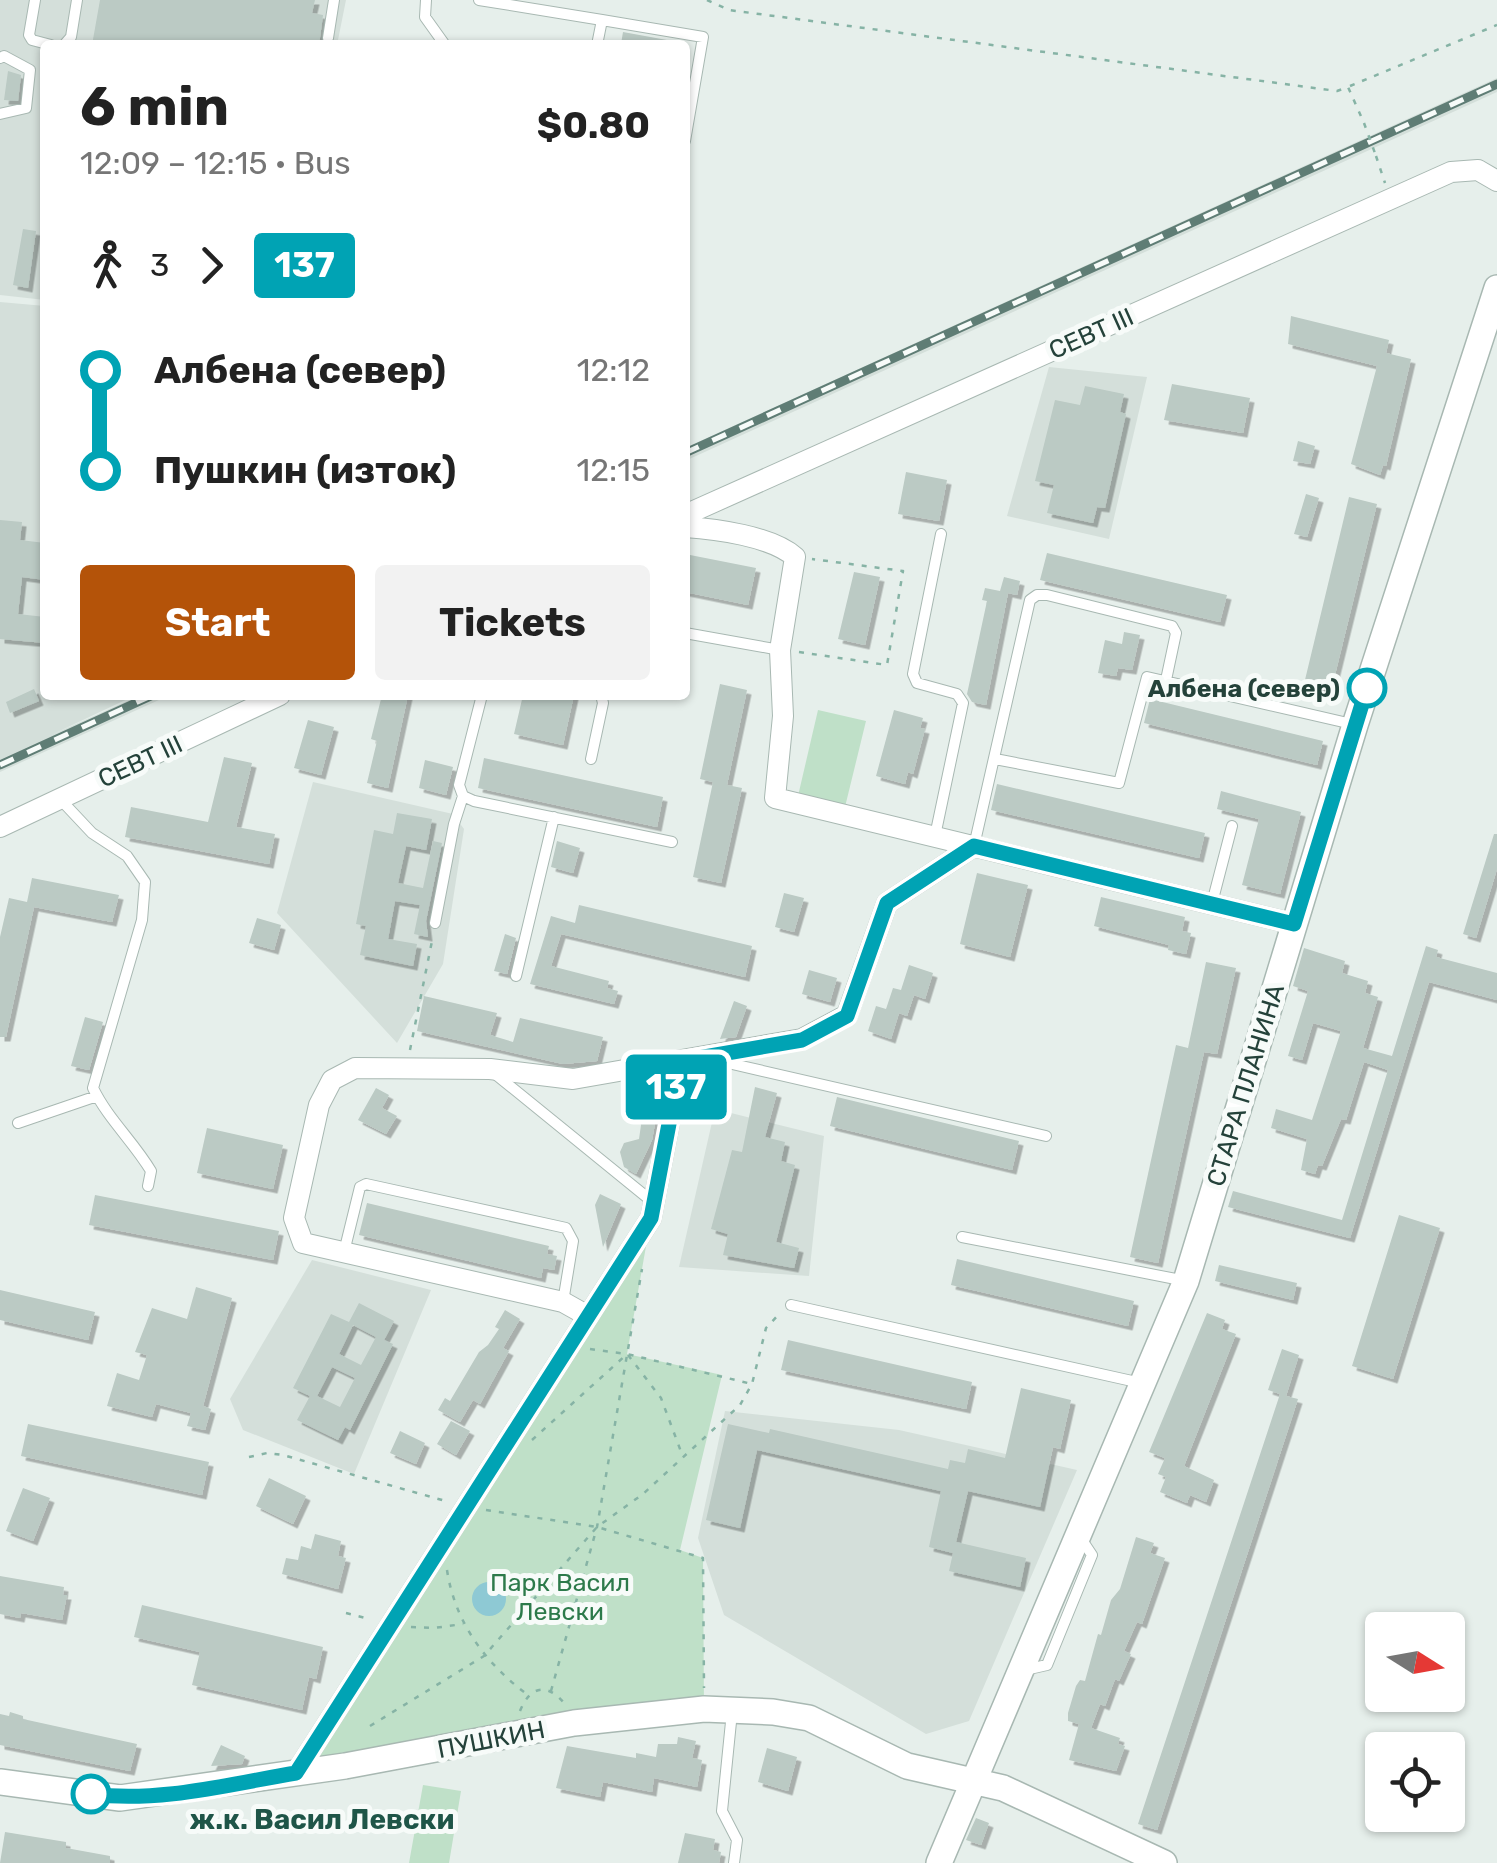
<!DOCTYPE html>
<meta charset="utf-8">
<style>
:root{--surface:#fff;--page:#f2f2f2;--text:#222;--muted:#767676;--accent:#b45309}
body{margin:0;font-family:Rubik,sans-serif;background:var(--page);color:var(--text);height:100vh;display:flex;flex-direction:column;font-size:38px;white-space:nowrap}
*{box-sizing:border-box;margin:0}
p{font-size:32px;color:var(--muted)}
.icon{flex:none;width:55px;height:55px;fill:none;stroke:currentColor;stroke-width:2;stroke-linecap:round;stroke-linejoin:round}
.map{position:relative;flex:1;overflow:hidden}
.sheet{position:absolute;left:40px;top:40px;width:650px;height:660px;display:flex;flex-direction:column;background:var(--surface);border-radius:10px;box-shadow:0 2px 8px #0004}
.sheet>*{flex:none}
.badge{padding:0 20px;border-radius:8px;font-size:35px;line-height:65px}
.needle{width:65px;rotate:101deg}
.tools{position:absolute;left:1365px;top:1612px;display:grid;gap:20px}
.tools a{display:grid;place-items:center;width:100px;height:100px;border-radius:10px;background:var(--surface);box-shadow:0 2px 8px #0004;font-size:50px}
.map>.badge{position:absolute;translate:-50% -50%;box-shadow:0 0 0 5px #fff}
.legs{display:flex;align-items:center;gap:15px;height:110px;padding:0 40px;font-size:32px}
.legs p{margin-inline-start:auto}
.summary{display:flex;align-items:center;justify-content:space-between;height:170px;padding:0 40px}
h1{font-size:55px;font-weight:700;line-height:75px}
.button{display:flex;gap:20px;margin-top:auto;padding:20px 40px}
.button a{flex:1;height:115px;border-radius:10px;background:var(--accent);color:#fff;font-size:40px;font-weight:700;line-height:115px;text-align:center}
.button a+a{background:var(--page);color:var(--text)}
ul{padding:0 40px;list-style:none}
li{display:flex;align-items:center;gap:35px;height:100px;font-size:38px}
li i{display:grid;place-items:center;width:15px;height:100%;margin:0 12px;background:currentColor}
li i::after{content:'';width:25px;height:25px;margin:-12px;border:8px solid;border-radius:50%;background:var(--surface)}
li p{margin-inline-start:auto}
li:first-child i{background:linear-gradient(#0000 50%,currentColor 0)}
li:last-child i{background:linear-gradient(currentColor 50%,#0000 0)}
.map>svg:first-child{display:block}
.built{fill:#d4dfda}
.green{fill:#bfe0c8}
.water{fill:#8ec9d4}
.building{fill:#bbcac4;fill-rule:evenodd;filter:url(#shadow)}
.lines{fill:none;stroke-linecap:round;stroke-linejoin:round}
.service-casing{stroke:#a8b8b2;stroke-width:12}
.minor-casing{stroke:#a8b8b2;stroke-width:22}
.tertiary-casing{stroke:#a8b8b2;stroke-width:28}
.path{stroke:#86b3a5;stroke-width:2.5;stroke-dasharray:5 8;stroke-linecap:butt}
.service{stroke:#fff;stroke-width:10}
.minor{stroke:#fff;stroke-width:20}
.tertiary{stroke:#fff;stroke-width:25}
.rail-casing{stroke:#5f7d75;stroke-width:9}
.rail{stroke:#f7fbf9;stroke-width:5;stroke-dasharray:15;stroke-linecap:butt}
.path-bridge{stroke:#86b3a5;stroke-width:2.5;stroke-dasharray:5 8;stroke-linecap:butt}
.line-1-casing{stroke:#fff;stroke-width:22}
.line-1{stroke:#00a3b4;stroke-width:15}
.stop-1-dot{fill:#fff;stroke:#00a3b4;stroke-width:5}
.labels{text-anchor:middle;stroke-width:10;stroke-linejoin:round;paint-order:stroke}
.street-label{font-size:25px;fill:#24423a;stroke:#f7fbf9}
.stop-label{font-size:25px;font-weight:bold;fill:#24423a;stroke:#f7fbf9;text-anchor:end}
.park-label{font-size:25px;fill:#2d7a4b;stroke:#f7fbf9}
.neighbourhood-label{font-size:28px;font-weight:bold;fill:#1f5548;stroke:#f7fbf9}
</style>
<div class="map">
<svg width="1497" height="1863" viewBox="0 0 1497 1863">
<defs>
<filter id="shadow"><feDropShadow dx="4.5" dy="4.5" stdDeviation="0" flood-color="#0004"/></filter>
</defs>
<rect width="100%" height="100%" fill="#e6efeb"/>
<!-- built -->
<path class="built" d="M 0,0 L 346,0 L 337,45 L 45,45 L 45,300 L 0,295 Z
M 1497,78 L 1497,92 L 685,461 L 685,448 Z
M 0,302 L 45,306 L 45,695 L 136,695 L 49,736 L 141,695 L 170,695 L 0,772 Z
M 1049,367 L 1147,377 L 1109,539 L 1007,516 Z
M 313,782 L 453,814 L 464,829 L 443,964 L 397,1043 L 277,913 Z
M 715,1109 L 824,1136 L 809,1276 L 679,1267 Z
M 312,1260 L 431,1290 L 354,1474 L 243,1430 L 230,1399 Z
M 725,1411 L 899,1430 L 1077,1470 L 969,1721 L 926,1734 L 724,1615 L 698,1538 Z"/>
<!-- green -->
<path class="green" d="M 818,710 L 866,721 L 845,807 L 798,796 Z
M 651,1218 L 627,1354 L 722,1375 L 680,1550 L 703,1558 L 704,1709 L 296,1773 Z
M 423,1785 L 461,1791 L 449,1863 L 409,1863 Z"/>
<!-- water -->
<path class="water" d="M472 1599a17 17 0 1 1 34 0a17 17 0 1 1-34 0Z"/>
<!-- building -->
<path class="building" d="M 100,0 L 315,0 L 312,13 L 323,15 L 319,45 L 92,45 Z
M 623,32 L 667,40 L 667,45 L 621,44 Z
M 8,71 L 21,75 L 18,101 L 4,100 Z
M 23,229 L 36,231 L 28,288 L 13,285 Z
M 1291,316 L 1389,340 L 1386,353 L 1411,359 L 1386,466 L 1383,465 L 1380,475 L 1351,464 L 1377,366 L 1288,344 Z
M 1172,384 L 1250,398 L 1243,433 L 1164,420 Z
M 1085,386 L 1124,394 L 1120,412 L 1126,414 L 1105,508 L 1097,507 L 1093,523 L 1047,513 L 1054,485 L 1035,481 L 1055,400 L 1080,405 Z
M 1298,441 L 1315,446 L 1310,464 L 1293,461 Z
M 906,472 L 947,480 L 939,521 L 898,514 Z
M 1306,494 L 1319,498 L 1307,537 L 1294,534 Z
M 1349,497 L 1377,504 L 1331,691 L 1304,684 Z
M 0,520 L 22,522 L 20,540 L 45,543 L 45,580 L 22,577 L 18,614 L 45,617 L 45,643 L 0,639 Z
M 1047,553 L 1227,595 L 1220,622 L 1040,580 Z
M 685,554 L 756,568 L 748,605 L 685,592 Z
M 854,572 L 880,577 L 865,645 L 838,639 Z
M 1004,577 L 1020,581 L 1017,595 L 1008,593 L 986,705 L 972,702 L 967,694 L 987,601 L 982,600 L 985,588 L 1000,591 Z
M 1124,632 L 1140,635 L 1132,670 L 1118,668 L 1116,676 L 1098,673 L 1105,640 L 1122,644 Z
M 720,684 L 747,690 L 727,785 L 742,788 L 721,883 L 693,877 L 713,782 L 700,779 Z
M 34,689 L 39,701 L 10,713 L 6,702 Z
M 382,695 L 408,695 L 388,788 L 367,783 L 377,741 L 371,739 Z
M 523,695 L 574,695 L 563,745 L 514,734 Z
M 1150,699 L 1323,741 L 1317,765 L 1144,723 Z
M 894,710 L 923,718 L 920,728 L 925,729 L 913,774 L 908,772 L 905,784 L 876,776 Z
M 308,720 L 334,727 L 321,775 L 294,768 Z
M 224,757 L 252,763 L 236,827 L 275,834 L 269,864 L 125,837 L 131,807 L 208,822 Z
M 484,758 L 663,797 L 657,827 L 478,788 Z
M 425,760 L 453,767 L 446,795 L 419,788 Z
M 997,784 L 1205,833 L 1199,858 L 991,810 Z
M 1221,791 L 1301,812 L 1280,894 L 1242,885 L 1259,819 L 1217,809 Z
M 397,813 L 432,819 L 426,850 L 406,846 L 398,883 L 423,888 L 433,841 L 442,843 L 426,921 L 428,937 L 414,934 L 420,905 L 395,901 L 388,939 L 417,944 L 413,966 L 360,955 L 366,926 L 356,924 L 374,830 L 393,834 Z
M 1494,834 L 1497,834 L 1497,869 L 1476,938 L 1463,934 Z
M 557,841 L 580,848 L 573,873 L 551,867 Z
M 977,873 L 1028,885 L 1010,957 L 960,944 Z
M 32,878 L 119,895 L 112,922 L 34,907 L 6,1037 L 0,1037 L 0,937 L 9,898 L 27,902 Z
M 784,893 L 804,898 L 794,932 L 775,927 Z
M 1101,897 L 1185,917 L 1182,931 L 1191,933 L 1186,954 L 1168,950 L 1169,945 L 1094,926 Z
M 579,905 L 752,946 L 745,977 L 561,934 L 551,966 L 609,981 L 607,988 L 618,991 L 614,1004 L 530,984 L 551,916 L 575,923 Z
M 257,918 L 281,925 L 274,950 L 249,943 Z
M 505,934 L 516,938 L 507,974 L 494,971 Z
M 1426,946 L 1438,950 L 1436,957 L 1497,973 L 1497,1000 L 1429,982 L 1350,1238 L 1228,1207 L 1233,1191 L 1342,1220 L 1388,1070 L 1364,1062 L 1346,1120 L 1341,1119 L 1322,1166 L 1318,1165 L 1315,1174 L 1301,1170 L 1307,1139 L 1271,1128 L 1276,1109 L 1312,1120 L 1341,1031 L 1313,1023 L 1302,1060 L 1288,1056 L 1308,991 L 1293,986 L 1304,948 L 1345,961 L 1342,973 L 1368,981 L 1365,993 L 1378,997 L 1363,1048 L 1392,1056 Z
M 1206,962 L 1236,968 L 1217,1054 L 1204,1052 L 1158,1263 L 1130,1257 L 1176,1045 L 1188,1048 Z
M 909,965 L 933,973 L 925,999 L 914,995 L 907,1016 L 899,1013 L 891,1039 L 868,1031 L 876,1006 L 886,1009 L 893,988 L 901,990 Z
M 809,970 L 837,978 L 830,1002 L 802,994 Z
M 424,996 L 497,1013 L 490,1035 L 513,1042 L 520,1018 L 603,1037 L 597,1061 L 563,1064 L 417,1031 Z
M 734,1001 L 747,1006 L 736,1037 L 720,1039 Z
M 85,1017 L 103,1022 L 89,1070 L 71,1066 Z
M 755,1087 L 777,1093 L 765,1137 L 785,1142 L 781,1161 L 795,1165 L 776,1242 L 799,1248 L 794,1268 L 723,1255 L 728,1234 L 711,1229 L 732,1150 L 742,1152 Z
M 376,1088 L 389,1095 L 382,1108 L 397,1116 L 386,1134 L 358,1120 Z
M 837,1097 L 1019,1141 L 1012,1170 L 830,1126 Z
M 645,1103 L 658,1107 L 652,1140 L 636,1174 L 624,1167 L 620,1152 L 624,1143 L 639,1139 L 641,1125 L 637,1114 Z
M 207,1128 L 283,1145 L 273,1189 L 197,1173 Z
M 600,1194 L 621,1204 L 603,1247 L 595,1205 Z
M 95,1195 L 279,1231 L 273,1260 L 89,1225 Z
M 367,1203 L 549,1246 L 547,1254 L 557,1256 L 554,1270 L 543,1268 L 541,1278 L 359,1235 Z
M 1399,1215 L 1440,1228 L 1393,1379 L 1352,1366 Z
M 957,1259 L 1134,1301 L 1128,1326 L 951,1285 Z
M 1219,1265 L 1297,1283 L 1293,1300 L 1215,1281 Z
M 196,1287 L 232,1298 L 203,1406 L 211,1409 L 205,1430 L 187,1426 L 191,1413 L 156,1404 L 152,1417 L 107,1406 L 117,1373 L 139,1380 L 147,1355 L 135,1352 L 152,1308 L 187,1319 Z
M 0,1290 L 95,1312 L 88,1340 L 0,1320 Z
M 359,1303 L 394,1321 L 384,1340 L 393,1344 L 350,1430 L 345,1427 L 338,1440 L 297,1420 L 310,1396 L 293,1388 L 331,1314 L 349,1322 ZM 353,1325 L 376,1337 L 361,1365 L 339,1354 ZM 332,1367 L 355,1378 L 340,1407 L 317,1396 Z
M 505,1310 L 520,1319 L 503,1348 L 509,1351 L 480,1404 L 473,1400 L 460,1422 L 438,1410 L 445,1398 L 450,1401 L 479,1352 L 488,1345 L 499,1329 L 495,1327 Z
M 1207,1313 L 1225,1320 L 1222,1329 L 1236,1334 L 1184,1466 L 1214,1480 L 1206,1502 L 1190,1495 L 1187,1503 L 1160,1492 L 1166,1477 L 1158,1474 L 1165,1458 L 1149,1452 Z
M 788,1340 L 972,1382 L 966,1409 L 781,1370 Z
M 1282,1349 L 1299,1355 L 1286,1396 L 1298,1399 L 1157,1830 L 1138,1824 L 1280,1394 L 1268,1390 Z
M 1021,1388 L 1071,1400 L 1060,1449 L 1053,1447 L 1040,1507 L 968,1491 L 956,1542 L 1026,1558 L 1020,1587 L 949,1571 L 953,1553 L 929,1547 L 941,1491 L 757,1450 L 740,1528 L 706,1520 L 728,1424 L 769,1433 L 770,1429 L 948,1469 L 950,1460 L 965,1463 L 968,1449 L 1005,1458 Z
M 451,1421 L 470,1431 L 456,1455 L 437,1444 Z
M 28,1424 L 209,1462 L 202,1495 L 21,1456 Z
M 400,1431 L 425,1443 L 416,1464 L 390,1453 Z
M 269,1478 L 306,1496 L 293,1524 L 256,1506 Z
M 23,1488 L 50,1498 L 33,1541 L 6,1531 Z
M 315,1534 L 341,1541 L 338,1556 L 346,1558 L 338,1589 L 282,1574 L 286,1558 L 298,1560 L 301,1546 L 311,1549 Z
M 1136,1537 L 1154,1543 L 1150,1553 L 1165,1558 L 1142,1624 L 1137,1622 L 1124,1651 L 1131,1654 L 1119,1681 L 1115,1679 L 1105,1706 L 1100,1704 L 1091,1728 L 1120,1738 L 1118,1744 L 1125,1746 L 1116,1771 L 1069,1760 L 1079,1724 L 1068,1721 L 1068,1713 L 1076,1686 L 1080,1680 L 1085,1681 L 1098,1634 L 1101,1635 L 1111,1600 L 1120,1589 Z
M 0,1576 L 64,1587 L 63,1595 L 67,1595 L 62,1620 L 21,1613 L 20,1618 L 0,1614 Z
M 142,1605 L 323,1647 L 316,1679 L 309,1677 L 302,1710 L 192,1685 L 200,1652 L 134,1637 Z
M 10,1712 L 23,1716 L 23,1719 L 137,1744 L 130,1771 L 0,1745 L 0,1714 L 9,1716 Z
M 678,1737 L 696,1741 L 692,1758 L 702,1760 L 697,1787 L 654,1778 L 652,1792 L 603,1782 L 600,1797 L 556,1788 L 567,1746 L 636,1758 L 636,1753 L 656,1757 L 658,1744 L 677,1744 Z
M 221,1745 L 245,1756 L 242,1764 L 211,1766 Z
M 767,1748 L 797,1757 L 788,1791 L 758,1782 Z
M 976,1818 L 989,1823 L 981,1845 L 966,1840 Z
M 5,1832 L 66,1842 L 66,1848 L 110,1856 L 110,1863 L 0,1863 Z
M 685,1833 L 715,1839 L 713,1850 L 721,1852 L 719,1863 L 678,1863 Z"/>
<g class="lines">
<!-- service casing -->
<g class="service-casing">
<path id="service" d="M 35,0 L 29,35 L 32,40 L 51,45
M 426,0 L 425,17 L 445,45
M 479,0 L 602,20 L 597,45
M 602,20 L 703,37 L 685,141
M 328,38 L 334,0
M 64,45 L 71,37 L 77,0
M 0,58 L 4,56 L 30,70 L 26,108 L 0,114
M 685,633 L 780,650
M 591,759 L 603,703 L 601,695
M 995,759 L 1119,783 L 1147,677 L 1352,724
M 463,796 L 474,801 L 672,842
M 60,799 L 92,833 L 127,856 L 145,882 L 142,920 L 93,1088 C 108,1119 133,1141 151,1171 L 148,1186
M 935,836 L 963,703 L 957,694 L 917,683 L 913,674 L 941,534
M 974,846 L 1030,600 L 1037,595 L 1047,595 L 1172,626 L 1176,633 L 1166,680
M 1212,903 L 1232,826
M 435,923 L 454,824 L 463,796 L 459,785 L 482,695
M 516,976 L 554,817
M 715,1060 L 1046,1136
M 494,1073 L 654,1203
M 18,1123 L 97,1096
M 962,1237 L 1186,1281
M 344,1252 L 360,1187 L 366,1184 L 566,1228 L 573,1241 L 563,1302
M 791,1305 L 1141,1383
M 1025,1670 L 1047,1665 L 1092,1555 L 1080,1537
M 732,1712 L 722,1811 L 737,1840 L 734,1863"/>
</g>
<!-- minor casing -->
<g class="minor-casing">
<path id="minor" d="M 685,515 L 1451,172 L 1478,170 L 1497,181
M 685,527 C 716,529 771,536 795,557 L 780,650 L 783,716 L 775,798 L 1294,924
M 0,827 L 280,695
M 588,1316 L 563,1302 L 303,1243 L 294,1218 L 319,1105 L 332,1080 L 355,1068 L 490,1069 L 573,1079 L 802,1039 L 847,1015 L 887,903 L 974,846
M 296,1773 L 651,1218 L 681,1061"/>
</g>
<!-- tertiary casing -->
<g class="tertiary-casing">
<path id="tertiary" d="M 0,1782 L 120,1798 L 345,1766 L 574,1723 L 704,1709 L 773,1712 L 809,1718 L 907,1766 L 1003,1788 L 1164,1863
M 939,1863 L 1186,1281 L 1355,725 L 1497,288"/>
</g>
<!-- path -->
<path class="path" d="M 707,0 L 729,10 L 1337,91 L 1348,87 L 1364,123
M 1350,86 L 1497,25
M 1376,156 L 1385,183
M 799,652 L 887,665 L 903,571 L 812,559
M 410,1050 L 433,936
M 590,1349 L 627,1354 L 752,1384
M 628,1355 L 661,1398 L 683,1457
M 532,1440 L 626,1355
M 249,1457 L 267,1453 L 283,1455 L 449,1502
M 486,1510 L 597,1527 L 703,1558 L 704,1688
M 447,1570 C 455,1623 486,1664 528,1695
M 346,1613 L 369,1619
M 411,1627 L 434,1628 L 463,1624
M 551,1691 L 597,1527 L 642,1269
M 520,1711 C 530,1686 547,1682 565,1704
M 370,1726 L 484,1656 L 597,1527 L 643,1494 L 740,1405 L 752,1384 L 766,1328 L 781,1312"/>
<!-- service -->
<use href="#service" class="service"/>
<!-- minor -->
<use href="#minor" class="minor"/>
<!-- tertiary -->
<use href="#tertiary" class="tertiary"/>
<!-- rail casing -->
<g class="rail-casing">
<path id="rail" d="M 685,453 L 1497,84
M 0,765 L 153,695"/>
</g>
<!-- rail -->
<use href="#rail" class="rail"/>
<!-- path-bridge -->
<path class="path-bridge" d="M 1364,123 L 1376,156"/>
</g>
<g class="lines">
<!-- line-1 casing -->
<g class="line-1-casing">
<path id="line-1" d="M 91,1794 C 159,1803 230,1784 296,1773 L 651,1218 L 681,1061 L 802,1040 L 847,1016 L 887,903 L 974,846 L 1294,924 L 1367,688"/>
</g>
<!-- line-1 -->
<use href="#line-1" class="line-1"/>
</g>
<!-- markers -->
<g class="stop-1-dot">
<circle cx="1367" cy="688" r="18"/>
<circle cx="91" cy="1794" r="18"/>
</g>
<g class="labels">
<!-- street labels -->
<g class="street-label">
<text transform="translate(1091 333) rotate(-24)" y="9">СЕВТ III</text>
<text transform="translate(140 761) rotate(-25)" y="9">СЕВТ III</text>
<text transform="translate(1245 1085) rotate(-73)" y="9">СТАРА ПЛАНИНА</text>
<text transform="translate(491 1739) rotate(-11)" y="9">ПУШКИН</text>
</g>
<!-- stop labels -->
<g class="stop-label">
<text x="1340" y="697">Албена (север)</text>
</g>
<!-- park labels -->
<g class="park-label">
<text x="560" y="1591">Парк Васил<tspan x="560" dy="29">Левски</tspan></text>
</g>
<!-- neighbourhood labels -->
<g class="neighbourhood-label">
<text x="322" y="1829">ж.к. Васил Левски</text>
</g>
</g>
</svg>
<div class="tools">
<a><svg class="needle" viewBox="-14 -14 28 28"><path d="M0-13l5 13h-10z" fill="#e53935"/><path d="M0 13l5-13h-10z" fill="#767676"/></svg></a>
<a><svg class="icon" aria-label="locate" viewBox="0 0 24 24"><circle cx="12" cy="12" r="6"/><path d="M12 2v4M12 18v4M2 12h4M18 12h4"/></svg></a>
</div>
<b class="badge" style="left:676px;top:1087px;background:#00a3b4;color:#fff">137</b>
<section class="sheet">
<div class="summary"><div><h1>6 min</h1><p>12:09 – 12:15 · Bus</p></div><b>$0.80</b></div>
<div class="legs"><svg class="icon" aria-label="walk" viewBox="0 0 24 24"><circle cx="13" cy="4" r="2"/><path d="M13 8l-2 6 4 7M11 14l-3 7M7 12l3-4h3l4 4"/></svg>3<svg class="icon" aria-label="forward" viewBox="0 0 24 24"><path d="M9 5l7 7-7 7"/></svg><b class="badge" style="background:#00a3b4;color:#fff">137</b></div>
<ul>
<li><i style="color:#00a3b4"></i><b>Албена (север)</b><p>12:12</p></li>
<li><i style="color:#00a3b4"></i><b>Пушкин (изток)</b><p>12:15</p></li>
</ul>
<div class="button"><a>Start</a><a>Tickets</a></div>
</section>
</div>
